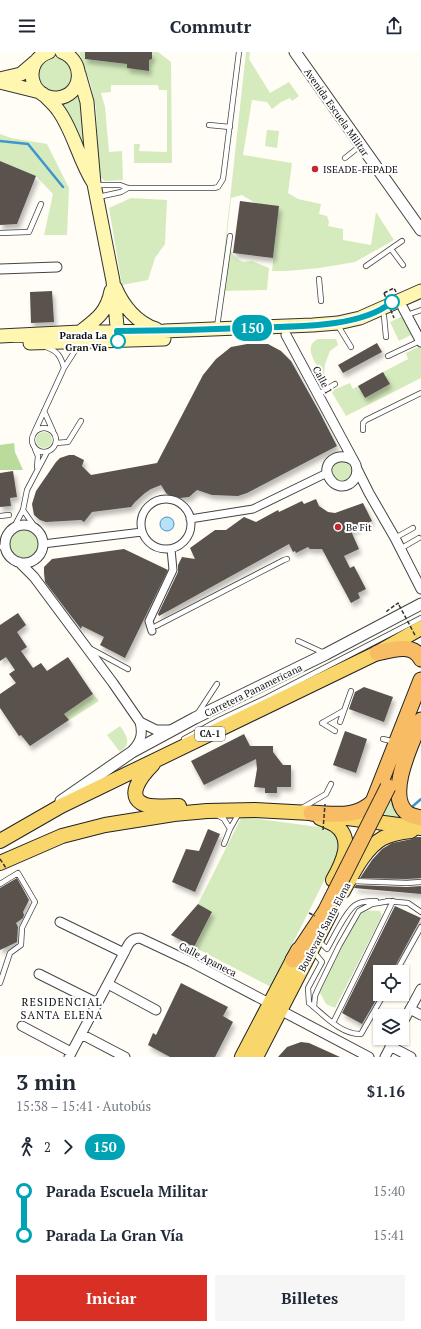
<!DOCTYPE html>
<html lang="es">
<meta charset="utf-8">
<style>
:root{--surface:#fff;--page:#f6f6f7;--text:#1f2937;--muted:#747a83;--accent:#d93025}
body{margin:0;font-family:"PT Serif",serif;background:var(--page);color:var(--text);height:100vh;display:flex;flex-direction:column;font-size:15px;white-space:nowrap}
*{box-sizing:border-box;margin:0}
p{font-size:13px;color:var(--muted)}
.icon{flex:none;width:22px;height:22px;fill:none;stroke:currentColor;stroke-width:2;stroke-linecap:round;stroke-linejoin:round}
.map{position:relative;height:1005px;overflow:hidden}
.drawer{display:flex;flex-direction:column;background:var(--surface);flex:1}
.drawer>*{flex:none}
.badge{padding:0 8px;border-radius:13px;font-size:14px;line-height:26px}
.tools{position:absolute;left:373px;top:913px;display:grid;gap:8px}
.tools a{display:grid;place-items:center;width:36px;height:36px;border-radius:0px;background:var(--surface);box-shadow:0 1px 3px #0004;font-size:20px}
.map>.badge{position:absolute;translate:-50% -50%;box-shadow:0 0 0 2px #fff}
.legs{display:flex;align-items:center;gap:6px;height:44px;padding:0 16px;font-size:13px}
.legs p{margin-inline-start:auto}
.head{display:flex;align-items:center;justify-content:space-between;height:68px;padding:0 16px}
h1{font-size:22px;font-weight:800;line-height:30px}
.button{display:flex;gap:8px;margin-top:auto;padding:8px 16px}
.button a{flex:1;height:46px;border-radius:0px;background:var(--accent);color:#fff;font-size:16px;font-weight:800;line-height:46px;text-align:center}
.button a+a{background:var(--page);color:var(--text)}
ul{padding:0 16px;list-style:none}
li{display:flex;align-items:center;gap:14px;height:44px;font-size:15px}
li i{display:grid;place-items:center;width:6px;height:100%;margin:0 5px;background:currentColor}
li i::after{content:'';width:10px;height:10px;margin:-5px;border:3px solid;border-radius:50%;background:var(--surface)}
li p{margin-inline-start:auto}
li:first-child i{background:linear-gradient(#0000 50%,currentColor 0)}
li:last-child i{background:linear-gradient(currentColor 50%,#0000 0)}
header{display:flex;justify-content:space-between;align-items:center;height:52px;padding:0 16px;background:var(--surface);font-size:18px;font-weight:800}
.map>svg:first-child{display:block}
.green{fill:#d5ebbd}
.forest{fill:#b9dc9c}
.water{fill:#b9e0f7;stroke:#3f96cf}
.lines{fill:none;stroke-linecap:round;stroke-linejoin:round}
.stream{stroke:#3f96cf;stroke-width:2.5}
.building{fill:#5a524d;filter:url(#shadow)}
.service-casing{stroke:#444;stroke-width:6}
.pedestrian-casing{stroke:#444;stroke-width:9}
.minor-casing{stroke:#444;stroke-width:11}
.tertiary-casing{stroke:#444;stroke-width:13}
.secondary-casing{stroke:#333;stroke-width:15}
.primary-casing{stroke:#222;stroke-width:16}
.trunk-casing{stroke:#222;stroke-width:17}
.path{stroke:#333;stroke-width:1.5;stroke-dasharray:4 2;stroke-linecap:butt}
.service{stroke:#fff;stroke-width:4.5}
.pedestrian{stroke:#fff;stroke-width:7}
.minor{stroke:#fff;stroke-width:9}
.tertiary{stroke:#fff;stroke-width:11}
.secondary{stroke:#fff6b0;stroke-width:13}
.primary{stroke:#f9d66b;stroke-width:14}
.trunk{stroke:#f7bc64;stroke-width:15}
.trunk-bridge-casing{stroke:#222;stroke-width:17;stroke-linecap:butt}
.path-bridge{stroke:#333;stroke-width:1.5;stroke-dasharray:4 2;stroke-linecap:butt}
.trunk-bridge{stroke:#f7bc64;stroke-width:15}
.line-1-casing{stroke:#fff;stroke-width:9}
.line-1{stroke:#00a3b4;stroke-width:6}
.poi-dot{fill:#c4262e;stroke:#fff;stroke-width:1.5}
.stop-1-dot{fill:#fff;stroke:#00a3b4;stroke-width:2}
.labels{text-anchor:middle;stroke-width:4;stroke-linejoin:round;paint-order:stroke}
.shield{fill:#fff;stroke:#585858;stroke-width:1}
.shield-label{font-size:9px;font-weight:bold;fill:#111}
.street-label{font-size:10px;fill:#111;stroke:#fff}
.poi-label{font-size:10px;fill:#111;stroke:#fff;text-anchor:start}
.stop-label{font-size:10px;font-weight:bold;fill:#111;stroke:#fff;text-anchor:end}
.neighbourhood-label{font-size:11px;letter-spacing:1px;fill:#111;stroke:#fff}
</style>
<header><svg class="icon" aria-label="menu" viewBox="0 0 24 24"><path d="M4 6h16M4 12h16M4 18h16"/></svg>Commutr<svg class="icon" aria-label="share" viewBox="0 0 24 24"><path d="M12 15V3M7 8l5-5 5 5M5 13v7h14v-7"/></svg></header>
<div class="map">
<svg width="421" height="1005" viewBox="0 0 421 1005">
<defs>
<filter id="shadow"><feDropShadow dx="2.5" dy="4.5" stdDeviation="2" flood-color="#0004"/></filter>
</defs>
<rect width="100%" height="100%" fill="#fffdf5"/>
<!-- green -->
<path class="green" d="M 79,0 L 85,0 L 85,7 L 127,12 L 128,16 L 149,18 L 149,8 L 152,7 L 152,0 L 158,0 L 171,10 L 172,111 L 134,111 L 134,92 L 140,92 L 139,99 L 167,100 L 167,38 L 159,38 L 158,33 L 111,33 L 111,40 L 101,41 L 105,55 L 109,100 L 122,99 L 123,128 L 105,129 L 99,124 L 96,56 L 90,30 Z
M 246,0 L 250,0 L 249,7 L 270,41 L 289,30 L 299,44 L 292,49 L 290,46 L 281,50 L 272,57 L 267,50 L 252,48 L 243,103 L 292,111 L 288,141 L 298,147 L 321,152 L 319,162 L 327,164 L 329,170 L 328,174 L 343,177 L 343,188 L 371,193 L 376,160 L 394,188 L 355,210 L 319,216 L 287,219 L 272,219 L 279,155 L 255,151 L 242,143 L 231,146 L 226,191 L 235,205 L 239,208 L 243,210 L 252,209 L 269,216 L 267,238 L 220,239 Z
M 57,2 L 74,13 L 73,33 L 57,43 L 39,35 L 36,16 L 51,3 Z
M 80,41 L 88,110 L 60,53 Z
M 267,78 L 279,79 L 277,96 L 265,94 Z
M 0,82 L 11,86 L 47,92 L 69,136 L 67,183 L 44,183 L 53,142 L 36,124 L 0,109 Z
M 131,146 L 167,148 L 165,192 L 155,206 L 148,228 L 122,233 L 109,156 Z
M 403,264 L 413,282 L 399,289 L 390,270 Z
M 318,287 L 336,287 L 338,293 L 330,299 L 325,312 L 324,325 C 318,314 301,295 318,287 Z
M 420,294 L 421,296 L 421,326 L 346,364 L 331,339 L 350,331 L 353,337 L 358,334 L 365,346 L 390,332 L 383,320 L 408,307 L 406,301 Z
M36 388a8 8 0 1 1 16 0a8 8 0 1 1-16 0Z
M 338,408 L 349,409 L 354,420 L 348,429 C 332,431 325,419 338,408 Z
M10 492a14 14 0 1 1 28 0a14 14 0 1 1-28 0Z
M 93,642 L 99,649 L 69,668 L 64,662 Z
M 120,674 C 127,684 132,692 120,700 L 107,683 Z
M 395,729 L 408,767 L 379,765 Z
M 242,764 L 266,768 L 334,777 L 339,785 L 340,797 L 271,935 L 194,895 L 212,861 L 198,852 Z
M 361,858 L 380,859 L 382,864 L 335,956 L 326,952 L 318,937 Z"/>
<!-- forest -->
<path class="forest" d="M 14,391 L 15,400 L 23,418 L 0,418 L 0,393 Z"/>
<!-- water -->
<path class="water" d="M160 472a7 7 0 1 1 14 0a7 7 0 1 1-14 0Z"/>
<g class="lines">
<!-- stream -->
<path class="stream" d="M 0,89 L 28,92 L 63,135
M 413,754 L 421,747"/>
</g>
<!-- building -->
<path class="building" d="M 85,0 L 152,0 L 152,7 L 149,8 L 149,19 L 127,16 L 127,12 L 85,7 Z
M 0,109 L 36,124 L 17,172 L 0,173 Z
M 240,149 L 279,154 L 273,206 L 233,201 Z
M 52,239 L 54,270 L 31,271 L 30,240 Z
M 377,291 L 382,300 L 343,321 L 338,313 Z
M 247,292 L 268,292 L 281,299 L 291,309 L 319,359 L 337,394 L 247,441 L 238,444 L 212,443 L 197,438 L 189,445 L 180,446 L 170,444 L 166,441 L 161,433 L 151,437 L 145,441 L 135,450 L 131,455 L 92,460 L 84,470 L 81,468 L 46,470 L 40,468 L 34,463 L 32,452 L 36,439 L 56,410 L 60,406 L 69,403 L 74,403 L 84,408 L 82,414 L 91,423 L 157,411 L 203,323 L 216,307 L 231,295 Z
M 383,320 L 390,332 L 365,346 L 358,334 Z
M 13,419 L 17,445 L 10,446 L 11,454 L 0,455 L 0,421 Z
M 316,447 L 319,454 L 328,460 L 335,461 L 363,451 L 372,469 L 351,479 L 359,497 L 344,504 L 350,516 L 354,514 L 366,537 L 358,541 L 360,546 L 351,551 L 322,497 L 310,497 L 308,495 L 296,501 L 295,499 L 293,500 L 289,492 L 159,564 L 158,562 L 178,520 L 178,513 L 182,505 L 195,507 L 190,496 L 215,478 L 226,478 L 244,465 L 256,470 L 278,458 L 279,460 L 302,449 L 304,452 Z
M 124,497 L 168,518 L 125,606 L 100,593 L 104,585 L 82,574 L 81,577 L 45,530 L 44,521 L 44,515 L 52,507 Z
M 18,561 L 26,573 L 17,580 L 27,595 L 21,599 L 33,616 L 41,611 L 47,619 L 68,605 L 93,642 L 64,662 L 69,668 L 30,694 L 21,683 L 19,684 L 0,656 L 0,642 L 16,631 L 9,622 L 15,618 L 6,605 L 0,609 L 0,573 Z
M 364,635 L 393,645 L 384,670 L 349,657 L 355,640 Z
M 345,679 L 367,687 L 356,721 L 333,713 Z
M 244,682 L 250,694 L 273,694 L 273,700 L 283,713 L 291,713 L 291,735 L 277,735 L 277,741 L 265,741 L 265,736 L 254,735 L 257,717 L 256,707 L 204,733 L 191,709 Z
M 208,777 L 220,782 L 195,840 L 172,830 L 186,797 L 199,799 Z
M 417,785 L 421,785 L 421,826 L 407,827 L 360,826 L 372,808 L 382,797 L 392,791 L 412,787 Z
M 17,826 L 29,848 L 23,860 L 24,863 L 23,866 L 16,871 L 18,875 L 17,890 L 0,898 L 0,836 Z
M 356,833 L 407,835 L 421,834 L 421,842 L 354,836 Z
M 198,852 L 212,860 L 194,895 L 171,883 Z
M 395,854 L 421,866 L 392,920 L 380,920 L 380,941 L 362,972 L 342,961 Z
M 181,931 L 228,955 L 223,964 L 233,970 L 215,1005 L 170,1005 L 148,993 L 153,981 L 156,983 Z
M 301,990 L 309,991 L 340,1005 L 278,1005 L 287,995 Z"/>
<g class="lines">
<!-- service casing -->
<g class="service-casing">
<path id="service" d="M 209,73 L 230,75
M 345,106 L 360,94
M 96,133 L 120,133 L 128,136 L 214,136 L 218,135 L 223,127 L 239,0
M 98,145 L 121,140 L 128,136
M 0,181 L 29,180 L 41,152
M 391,197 L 403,213
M 366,214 L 402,189
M 319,227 L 321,249
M 407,263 L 421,258
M 384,264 L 386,285
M 217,275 L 230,184
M 340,277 L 351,295
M 46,295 C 58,299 61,305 64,316
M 388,304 L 420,289
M 319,342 L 335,332
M 44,359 L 53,379
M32 388a12 12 0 1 1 24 0a12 12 0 1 1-24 0Z
M 363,378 L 363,371 L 366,368 L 421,341
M 34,381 L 64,316 L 80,291
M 56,391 L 68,390 L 81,369
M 35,397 L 38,404 L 37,415
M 23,458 L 37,478
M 0,464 L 9,463
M 14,475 L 23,458 L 27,438 L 47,400
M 395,486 L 413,476
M 0,495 L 5,495
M 400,497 L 419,486
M 156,574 L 284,508 L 287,507
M 298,589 L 324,601
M 91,597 L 128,617
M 198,661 L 217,632
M 340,670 L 351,639
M 322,671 L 343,659
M 322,671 L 335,679
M 184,687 L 219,668 L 266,646 L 421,566
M 383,687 L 395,690
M 302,756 L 326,742 L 331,732
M 217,763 L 224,767 L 230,777
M 224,792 L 230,777 L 239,761
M 352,829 L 407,831 L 421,830
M 0,832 L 18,821 L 35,850 L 22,876 L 21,893 L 10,901 L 0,931
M 387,849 L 408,851 L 421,860
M 318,888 L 327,897 C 333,887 347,856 357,852 C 363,849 369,849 376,849
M 313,899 L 322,910 L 308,936 L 309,951 C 323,962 341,983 361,982 L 384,942
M 396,920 L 421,875
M 314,955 L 315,944 L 318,937 L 339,894 L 359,859 L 372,852 L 390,849
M 333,971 L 393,849"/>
</g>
<!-- pedestrian casing -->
<g class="pedestrian-casing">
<path id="pedestrian" d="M141 472a25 25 0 1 1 50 0a25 25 0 1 1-50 0Z
M 190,467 L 253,457 L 327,421
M 43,492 L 142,480
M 152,579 L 149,569 L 173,518 L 171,497"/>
</g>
<!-- minor casing -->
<g class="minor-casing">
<path id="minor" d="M 0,217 L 57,215
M 403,256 L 421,290
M 286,283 L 356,413 C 361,431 340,442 330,427 C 319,412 339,397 354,409
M 357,417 L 369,441 L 395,486 L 421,537
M5 492a19 19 0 1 1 38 0a19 19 0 1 1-38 0Z
M 19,510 L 34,525 L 113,631 L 140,670 C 143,682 141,689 133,698
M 140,670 L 156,678 L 173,678
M 60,870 L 124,901
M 39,922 L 97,951
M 108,932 L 156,958
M 410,957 L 421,963
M 280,958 L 369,1005
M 402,972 L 421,937
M 22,974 L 71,1000
M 81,982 L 125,1005
M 390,994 L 411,1005
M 69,1005 L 124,901 C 128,893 130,886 140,886 L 191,910 L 269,951
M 385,1005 L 395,986"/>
</g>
<!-- tertiary casing -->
<g class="tertiary-casing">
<path id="tertiary" d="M 295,0 L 421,178
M 61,749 L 132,700 L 195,666 L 326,602 L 421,552"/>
</g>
<!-- secondary casing -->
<g class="secondary-casing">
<path id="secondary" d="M 49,0 C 22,9 29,47 57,46 C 83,44 86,9 62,0
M 79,22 L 87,50 L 94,132 L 113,229 L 118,286
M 0,27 L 21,22 L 35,10
M 0,30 L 40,40
M 43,42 C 48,47 54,52 58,58 C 73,78 79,108 93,130
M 115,235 C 123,254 137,271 156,277
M 80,280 C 97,267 107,260 111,239
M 0,284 L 80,280 L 164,279 L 313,273 L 338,271 L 360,266 L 421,239
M 30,291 L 164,287"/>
</g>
<!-- primary casing -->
<g class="primary-casing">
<path id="primary" d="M 153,712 C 142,723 121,748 150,754 C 159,755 170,754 179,754
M 320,766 C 325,768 330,770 335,773 C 355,787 342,812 333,828
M 0,789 L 61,754 L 377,601 L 421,576
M 0,811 L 62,784 L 105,773 L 174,762 L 207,759 L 255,758 L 311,761 L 421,776
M 343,839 C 353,821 365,796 383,786 C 391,782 402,780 411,779
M 242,1005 L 298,898
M 256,1005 L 331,860"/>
</g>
<!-- trunk casing -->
<g class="trunk-casing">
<path id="trunk" d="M 377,601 C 391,598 413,590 421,607
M 421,668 C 413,689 385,743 407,761 C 411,764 416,765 421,766
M 311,761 C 334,762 355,767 373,750 L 421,628
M 293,908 L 325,860"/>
</g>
<!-- path -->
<path class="path" d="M 384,241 L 394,236 L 396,240
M 387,560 L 387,559 L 398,551 L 399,553"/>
<!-- service -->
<use href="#service" class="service"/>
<!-- pedestrian -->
<use href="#pedestrian" class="pedestrian"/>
<!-- minor -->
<use href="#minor" class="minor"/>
<!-- tertiary -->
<use href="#tertiary" class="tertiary"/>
<!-- secondary -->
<use href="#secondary" class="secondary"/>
<!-- primary -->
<use href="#primary" class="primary"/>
<!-- trunk -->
<use href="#trunk" class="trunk"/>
<!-- trunk-bridge casing -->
<g class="trunk-bridge-casing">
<path id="trunk-bridge" d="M 325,860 L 388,735"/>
</g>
<!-- path-bridge -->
<path class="path-bridge" d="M 384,241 L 394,266
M 399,553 L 416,585
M 323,778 L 325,752
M 0,807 L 6,816
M 309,861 L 315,864
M 329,871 L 333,873"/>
<!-- trunk-bridge -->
<use href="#trunk-bridge" class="trunk-bridge"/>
</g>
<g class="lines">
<!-- line-1 casing -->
<g class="line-1-casing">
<path id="line-1" d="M 118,289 L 117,279 C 159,279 202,278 244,276 C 287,274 358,278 392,250"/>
</g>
<!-- line-1 -->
<use href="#line-1" class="line-1"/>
</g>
<!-- markers -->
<g class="poi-dot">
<circle cx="315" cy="117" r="4"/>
<circle cx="338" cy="475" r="4"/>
</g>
<g class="stop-1-dot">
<circle cx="392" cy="250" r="7"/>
<circle cx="118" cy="289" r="7"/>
</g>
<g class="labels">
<!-- shield labels -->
<rect class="shield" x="195" y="675" width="30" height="14" rx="3"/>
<g class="shield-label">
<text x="210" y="685">CA-1</text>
</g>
<!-- street labels -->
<g class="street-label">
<text transform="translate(337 60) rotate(55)" y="4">Avenida Escuela Militar</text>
<text transform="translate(323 328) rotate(62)" y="4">Calle 1</text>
<text transform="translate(253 638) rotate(-26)" y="4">Carretera Panamericana</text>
<text transform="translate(324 875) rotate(-62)" y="4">Boulevard Santa Elena</text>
<text transform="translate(208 907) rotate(27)" y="4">Calle Apaneca</text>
</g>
<!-- poi labels -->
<g class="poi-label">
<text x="323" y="121">ISEADE-FEPADE</text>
<text x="346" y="479">Be Fit</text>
</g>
<!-- stop labels -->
<g class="stop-label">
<text x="107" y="287">Parada La<tspan x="107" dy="12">Gran Vía</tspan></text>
</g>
<!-- neighbourhood labels -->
<g class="neighbourhood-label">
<text x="62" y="954">RESIDENCIAL<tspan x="62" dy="13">SANTA ELENA</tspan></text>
</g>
</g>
</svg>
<div class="tools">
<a><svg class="icon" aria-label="locate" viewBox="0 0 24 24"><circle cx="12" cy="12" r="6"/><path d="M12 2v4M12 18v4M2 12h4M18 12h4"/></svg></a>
<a><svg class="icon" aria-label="layers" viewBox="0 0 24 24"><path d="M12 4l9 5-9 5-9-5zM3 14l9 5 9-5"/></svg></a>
</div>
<b class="badge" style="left:252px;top:276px;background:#00a3b4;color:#fff">150</b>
</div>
<section class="drawer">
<div class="head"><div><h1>3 min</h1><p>15:38 – 15:41 · Autobús</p></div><b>$1.16</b></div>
<div class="legs"><svg class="icon" aria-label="walk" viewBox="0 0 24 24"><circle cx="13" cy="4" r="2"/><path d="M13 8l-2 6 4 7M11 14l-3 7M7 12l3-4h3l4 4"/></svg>2<svg class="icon" aria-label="forward" viewBox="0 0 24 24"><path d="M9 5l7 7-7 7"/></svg><b class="badge" style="background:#00a3b4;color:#fff">150</b></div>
<ul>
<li><i style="color:#00a3b4"></i><b>Parada Escuela Militar</b><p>15:40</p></li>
<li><i style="color:#00a3b4"></i><b>Parada La Gran Vía</b><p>15:41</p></li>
</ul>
<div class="button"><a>Iniciar</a><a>Billetes</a></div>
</section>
